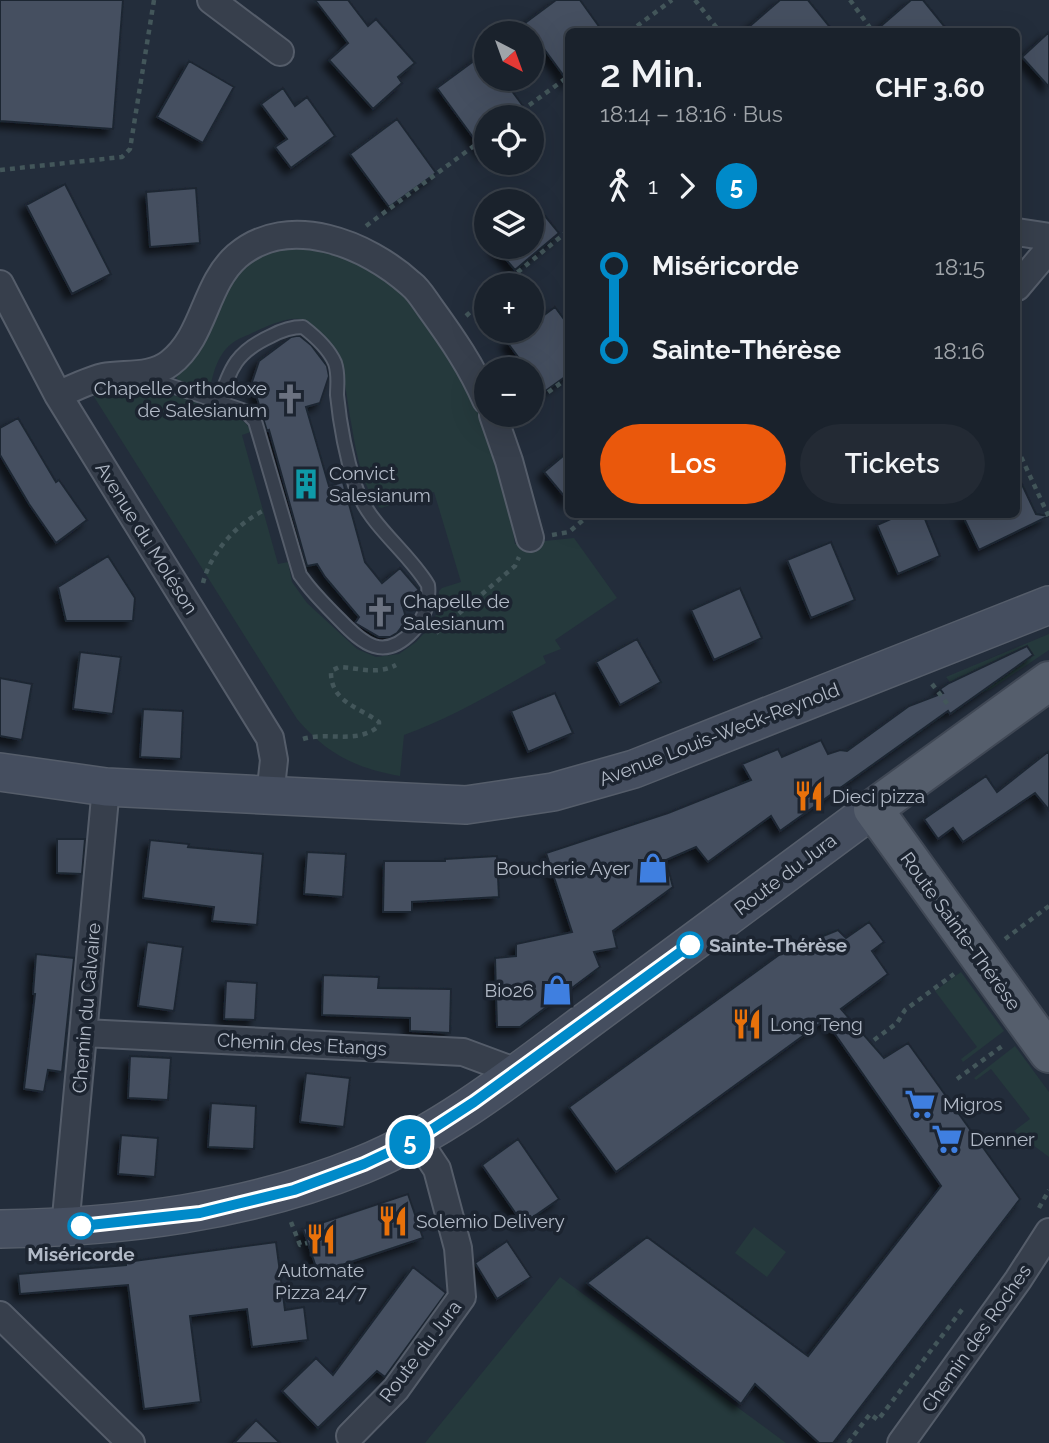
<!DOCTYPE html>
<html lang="de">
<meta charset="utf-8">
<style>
:root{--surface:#1a222c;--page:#232a34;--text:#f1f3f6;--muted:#9fa4a9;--line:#383f48;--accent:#ea580c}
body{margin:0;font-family:Raleway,sans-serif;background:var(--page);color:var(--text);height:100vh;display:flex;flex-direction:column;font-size:26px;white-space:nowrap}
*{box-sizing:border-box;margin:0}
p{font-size:23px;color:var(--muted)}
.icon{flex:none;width:38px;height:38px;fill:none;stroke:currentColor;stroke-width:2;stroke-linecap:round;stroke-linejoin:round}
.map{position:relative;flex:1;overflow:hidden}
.sheet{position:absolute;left:565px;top:28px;width:455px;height:490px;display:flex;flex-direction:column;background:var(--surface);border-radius:10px;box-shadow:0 7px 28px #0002,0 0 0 2px var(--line)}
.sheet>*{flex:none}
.badge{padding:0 14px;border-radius:23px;font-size:24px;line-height:46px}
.needle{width:46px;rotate:139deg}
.buttons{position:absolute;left:474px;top:21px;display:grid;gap:14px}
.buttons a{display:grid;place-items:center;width:70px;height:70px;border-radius:50%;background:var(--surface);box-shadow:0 7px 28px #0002,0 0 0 2px var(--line);font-size:35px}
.map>.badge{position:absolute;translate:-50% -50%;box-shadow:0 0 0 4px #fff}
.legs{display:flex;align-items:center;gap:10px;height:77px;padding:0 35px;font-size:23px}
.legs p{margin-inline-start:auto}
.summary{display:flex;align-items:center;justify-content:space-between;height:119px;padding:0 35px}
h1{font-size:38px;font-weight:600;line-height:52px}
.action{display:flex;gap:14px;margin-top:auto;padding:14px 35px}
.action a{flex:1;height:80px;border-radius:42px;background:var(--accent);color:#fff;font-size:28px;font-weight:600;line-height:80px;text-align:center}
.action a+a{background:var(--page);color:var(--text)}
ul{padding:0 35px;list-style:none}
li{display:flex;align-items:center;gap:24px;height:84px;font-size:26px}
li i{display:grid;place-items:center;width:10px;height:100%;margin:0 9px;background:currentColor}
li i::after{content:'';width:18px;height:18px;margin:-9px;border:5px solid;border-radius:50%;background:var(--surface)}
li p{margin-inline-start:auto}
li:first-child i{background:linear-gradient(#0000 50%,currentColor 0)}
li:last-child i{background:linear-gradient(currentColor 50%,#0000 0)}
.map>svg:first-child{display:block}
.green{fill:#25393c}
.building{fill:#445060;stroke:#1e2632;stroke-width:2;filter:url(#shadow)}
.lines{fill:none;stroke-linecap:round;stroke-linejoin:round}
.lane-casing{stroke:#555d6a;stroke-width:16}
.street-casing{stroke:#555d6a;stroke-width:30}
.secondary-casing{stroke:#555d6a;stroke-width:40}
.primary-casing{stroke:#404855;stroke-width:42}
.path{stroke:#43565a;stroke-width:4.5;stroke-dasharray:5 5;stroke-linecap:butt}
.lane{stroke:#373f4c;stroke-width:12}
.street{stroke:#373f4c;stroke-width:26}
.secondary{stroke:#454e5f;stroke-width:37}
.primary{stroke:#555e6c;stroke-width:38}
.line-1-casing{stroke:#fff;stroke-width:16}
.line-1{stroke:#008ac9;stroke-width:10}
.stop-1-dot{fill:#fff;stroke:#008ac9;stroke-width:3.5}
.labels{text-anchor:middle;stroke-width:7;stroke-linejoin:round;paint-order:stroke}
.poi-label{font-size:19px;fill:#b2bac7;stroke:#1c2430;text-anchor:start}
.street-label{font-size:19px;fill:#b2bac7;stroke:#1c2430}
.stop-label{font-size:19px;font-weight:bold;fill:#b2bac7;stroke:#1c2430;text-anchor:start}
</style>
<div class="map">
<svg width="1049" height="1443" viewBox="0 0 1049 1443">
<defs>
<filter id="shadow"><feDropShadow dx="-6" dy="6" stdDeviation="3.5" flood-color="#0009"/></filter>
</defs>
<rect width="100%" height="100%" fill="#232d3b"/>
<!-- green -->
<path class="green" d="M 295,245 L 347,256 L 391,282 L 416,305 L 459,369 L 477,404 L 497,454 L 508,500 L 515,544 L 574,538 L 617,598 L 555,640 L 561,649 L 543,656 L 546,663 C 500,689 454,717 404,735 L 400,776 C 355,768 327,754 297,719 L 91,392 C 105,390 121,385 135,386 C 154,388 224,409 240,419 C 246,422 248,426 251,432 L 242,435 L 278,564 L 288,562 L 292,582 L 307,603 L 357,649 L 376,657 L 399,654 L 416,642 L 428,629 L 437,613 L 439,591 L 442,588 L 461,582 L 434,492 L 381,508 L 379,507 C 361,484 356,451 351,422 C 345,389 345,353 317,330 C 313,326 305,320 299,319 C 282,317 258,331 243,337 C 219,347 214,369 209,393 L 178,381 L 176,376 L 229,280 L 249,259 Z
M 1049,634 L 1049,650 L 991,689 L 965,700 L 946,677 Z
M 961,972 L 1004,1031 L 963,1062 L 961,1059 L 977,1047 L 935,991 Z
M 1015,1046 L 1049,1092 L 1049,1157 L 1014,1131 L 1030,1119 L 991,1069 L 976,1080 L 974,1078 Z
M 754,1227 L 786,1252 L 767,1277 L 735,1253 Z
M 560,1277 L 786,1443 L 425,1443 Z"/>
<!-- building -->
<path class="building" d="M 0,0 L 123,0 L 113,129 L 0,121 Z
M 315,0 L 348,0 L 368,26 L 376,19 L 415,63 L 398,77 L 402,83 L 373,109 L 329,60 L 348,43 Z
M 556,0 L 580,0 L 603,32 L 569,32 L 569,83 L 525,23 Z
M 780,0 L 808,0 L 834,32 L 743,32 Z
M 911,0 L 923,0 L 949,32 L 874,32 Z
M 1049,32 L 1049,87 L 1022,57 Z
M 486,52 L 486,79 L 503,79 L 523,106 L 509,117 L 486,117 L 486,155 L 437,88 Z
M 189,61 L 234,87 L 203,143 L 157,117 Z
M 283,88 L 295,106 L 307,97 L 335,136 L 291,168 L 275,147 L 287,139 L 261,104 Z
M 397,119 L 436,173 L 389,207 L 350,154 Z
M 65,184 L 111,274 L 72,294 L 26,205 Z
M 196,188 L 200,243 L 150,247 L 146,192 Z
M 532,200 L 559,233 L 515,270 L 495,247 L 532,247 Z
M 555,307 L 569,326 L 569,374 L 544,392 L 532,375 L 532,369 L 527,369 L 507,342 L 523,331 L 532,331 L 532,324 Z
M 296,336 L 300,336 L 311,345 L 327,366 L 329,376 L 320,403 L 306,407 L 329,486 L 343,482 L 365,562 L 382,583 L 400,568 L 419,590 L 402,604 L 405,614 L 404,624 L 397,633 L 390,637 L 379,637 L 355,623 L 359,617 L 325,577 L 317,564 L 307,566 L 269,430 L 267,431 L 252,382 L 259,361 L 291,337 Z
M 18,418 L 56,482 L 59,480 L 87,520 L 56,543 L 29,504 L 0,455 L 0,428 Z
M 569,451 L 569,502 L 544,472 Z
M 1017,474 L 1036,514 L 1049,516 L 979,550 L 962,514 L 1017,514 Z
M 902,514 L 923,514 L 940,556 L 898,574 L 877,525 Z
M 831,542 L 855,600 L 811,618 L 787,560 Z
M 108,556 L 135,598 L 133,621 L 66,621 L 58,587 Z
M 740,588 L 762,638 L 714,660 L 691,610 Z
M 637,639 L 661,682 L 620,705 L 596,662 Z
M 1027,646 L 1033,655 L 950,714 L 948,711 L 780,831 L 771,816 L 708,862 L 696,847 L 666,860 L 673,887 L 613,931 L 617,948 L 594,952 L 600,967 L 520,1027 L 497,1027 L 495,958 L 516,956 L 516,944 L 572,932 L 546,853 L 668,813 L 751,780 L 742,764 L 778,749 L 782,757 L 821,740 L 828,754 L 840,750 L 847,751 L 909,706 L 943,693 L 940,689 L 949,683 Z
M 80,652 L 121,657 L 113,714 L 73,709 Z
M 0,678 L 32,684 L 22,740 L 0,736 Z
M 555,693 L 573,733 L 528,752 L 511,711 Z
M 143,709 L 183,711 L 181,759 L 140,757 Z
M 1049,751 L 1049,810 L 1035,793 L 963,842 L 953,828 L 938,839 L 924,819 L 986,776 L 997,792 Z
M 57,839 L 85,839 L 82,874 L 57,873 Z
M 150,840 L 189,844 L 188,847 L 263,854 L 257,925 L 212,921 L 214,907 L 143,898 Z
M 307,852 L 346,854 L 343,897 L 304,894 Z
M 497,856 L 499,897 L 412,902 L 412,912 L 383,912 L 384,861 L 445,861 L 445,859 Z
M 869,922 L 884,942 L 872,951 L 888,974 L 841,1009 L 884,1058 L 908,1043 L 1020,1199 L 833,1443 L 819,1443 L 755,1384 L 741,1404 L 587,1283 L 647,1237 L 808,1356 L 941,1186 L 825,1020 L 616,1172 L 569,1107 L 783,952 L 838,930 L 846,938 Z
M 147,942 L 183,947 L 174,1011 L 138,1006 Z
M 36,954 L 74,958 L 62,1072 L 48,1070 L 44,1092 L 24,1089 L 35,994 L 33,994 Z
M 323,975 L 379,977 L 378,988 L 451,989 L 450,1033 L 410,1031 L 410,1018 L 322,1015 Z
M 226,981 L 257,983 L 255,1020 L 224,1019 Z
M 130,1056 L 171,1058 L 168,1100 L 128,1098 Z
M 306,1073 L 350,1078 L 344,1127 L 300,1122 Z
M 211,1103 L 256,1106 L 254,1149 L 208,1147 Z
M 121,1135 L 158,1138 L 155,1177 L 118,1174 Z
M 518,1139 L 559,1199 L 523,1224 L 482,1165 Z
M 408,1194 L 423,1238 L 318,1273 L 303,1229 Z
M 507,1241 L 531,1277 L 497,1299 L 475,1263 Z
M 276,1242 L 285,1310 L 304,1307 L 308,1340 L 252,1347 L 247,1309 L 190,1316 L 201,1402 L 144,1409 L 128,1285 L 20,1294 L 18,1274 L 126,1265 L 126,1262 Z
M 413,1267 L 446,1293 L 385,1377 L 377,1371 L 318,1428 L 282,1391 L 316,1358 L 333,1375 Z
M 256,1420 L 280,1443 L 234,1443 Z"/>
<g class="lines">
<!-- lane casing -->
<g class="lane-casing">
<path id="lane" d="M 155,370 L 159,379 L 166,384 L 245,411 L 255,421 L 300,575 L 306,583 C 316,596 328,608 340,620 C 363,644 384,662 413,631 C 424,619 430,601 428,585 C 407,550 368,525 355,485 C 346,456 340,425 337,395 C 337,384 339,375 335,363 C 329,349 316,337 303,327 C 291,327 282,330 271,336 C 236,352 231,367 219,402"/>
</g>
<!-- street casing -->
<g class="street-casing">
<path id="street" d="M 211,0 L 280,52
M 1017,232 L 1049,237
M 0,284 L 58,395 L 270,738 L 274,760 L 270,796
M 1017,287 L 1049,249
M 58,395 C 73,388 87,381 103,377 C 125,373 151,378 170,363 C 205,336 204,285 237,256 C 289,212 367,244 411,284 C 419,290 425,301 431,309 C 452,338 472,367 486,400
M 493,415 L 509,461 L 530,538
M 84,1033 L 463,1052 L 517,1072
M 65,1228 L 106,787
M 0,1315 L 131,1443
M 350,1436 L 396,1389 L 462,1297 L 458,1248 L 437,1169 L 417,1139
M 901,1443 L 1018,1280 L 1049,1232"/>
</g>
<!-- secondary casing -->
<g class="secondary-casing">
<path id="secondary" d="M 0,772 L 106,787 L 466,805 L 553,792 L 634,769 L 1049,605
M 0,1229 C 124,1227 246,1212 362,1165 C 441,1133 516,1074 584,1023 C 680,952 776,880 873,809"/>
</g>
<!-- primary casing -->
<g class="primary-casing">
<path id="primary" d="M 1049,681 L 873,809 L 1049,1053"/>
</g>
<!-- path -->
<path class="path" d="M 695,0 L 720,32
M 850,0 L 873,32
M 629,32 L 672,0
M 513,117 L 569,76
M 0,170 L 122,157 L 130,149 L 154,0
M 366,226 L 486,137
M 502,285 L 569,230
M 466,316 L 486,298
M 532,404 L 569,377
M 1017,448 L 1049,517
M 552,535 L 569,532 L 590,514
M 203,583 C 210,554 236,524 263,511
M 436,633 L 515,566 L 519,557
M 932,684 L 949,706
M 303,739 C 329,731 356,745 379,726 L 379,722 C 359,707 330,702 331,671 L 339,667 C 359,668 377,675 396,665
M 1005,939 L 1049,906
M 874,1040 L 897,1023 L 905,1010 L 954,974
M 957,1079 L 1005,1044
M 1039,1208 L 1049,1190
M 291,1222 L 300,1245 L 307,1243
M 848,1443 L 870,1414 L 878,1420 L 964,1307"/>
<!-- lane -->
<use href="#lane" class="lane"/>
<!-- street -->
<use href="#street" class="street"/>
<!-- secondary -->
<use href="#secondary" class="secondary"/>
<!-- primary -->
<use href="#primary" class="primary"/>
</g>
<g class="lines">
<!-- line-1 casing -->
<g class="line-1-casing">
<path id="line-1" d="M 81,1226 L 200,1213 L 294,1190 L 364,1164 L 417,1139 L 474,1102 L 690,945"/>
</g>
<!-- line-1 -->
<use href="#line-1" class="line-1"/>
</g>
<!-- icons -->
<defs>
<g id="church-bare" transform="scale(2.415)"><path d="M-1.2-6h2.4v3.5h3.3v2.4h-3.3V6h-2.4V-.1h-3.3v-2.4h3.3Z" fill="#6b7280" stroke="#1c2430" stroke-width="2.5" paint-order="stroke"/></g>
<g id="building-bare" transform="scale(2.415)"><path d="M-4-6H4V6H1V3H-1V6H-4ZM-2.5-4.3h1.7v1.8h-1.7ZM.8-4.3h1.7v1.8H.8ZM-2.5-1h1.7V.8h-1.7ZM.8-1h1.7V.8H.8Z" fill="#0f9aa8" stroke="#1c2430" stroke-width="2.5" paint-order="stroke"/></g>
<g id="restaurant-bare" transform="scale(2.415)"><path d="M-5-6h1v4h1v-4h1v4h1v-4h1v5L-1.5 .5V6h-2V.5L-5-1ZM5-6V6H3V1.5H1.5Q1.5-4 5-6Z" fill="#e8710a" stroke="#1c2430" stroke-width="2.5" paint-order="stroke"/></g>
<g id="shop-bare" transform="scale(2.415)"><path d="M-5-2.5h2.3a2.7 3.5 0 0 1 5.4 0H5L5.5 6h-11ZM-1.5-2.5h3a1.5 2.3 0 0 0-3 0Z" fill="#3f7fe0" stroke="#1c2430" stroke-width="2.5" paint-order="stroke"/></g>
<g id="supermarket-bare" transform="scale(2.415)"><path d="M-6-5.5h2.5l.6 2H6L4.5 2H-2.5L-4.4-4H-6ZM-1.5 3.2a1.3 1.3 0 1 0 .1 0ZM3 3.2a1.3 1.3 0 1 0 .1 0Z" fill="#3f7fe0" stroke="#1c2430" stroke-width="2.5" paint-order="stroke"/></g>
</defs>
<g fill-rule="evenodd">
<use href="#church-bare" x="290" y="399"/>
<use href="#building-bare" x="306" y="484"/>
<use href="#church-bare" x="380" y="612"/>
<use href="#restaurant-bare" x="809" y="796"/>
<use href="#shop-bare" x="653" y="868"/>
<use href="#shop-bare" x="557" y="990"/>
<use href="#restaurant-bare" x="747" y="1024"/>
<use href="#supermarket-bare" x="920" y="1104"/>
<use href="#supermarket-bare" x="947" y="1139"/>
<use href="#restaurant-bare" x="393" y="1221"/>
<use href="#restaurant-bare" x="321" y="1239"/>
</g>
<!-- markers -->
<g class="stop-1-dot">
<circle cx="690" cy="945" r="12"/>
<circle cx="81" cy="1226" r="12"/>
</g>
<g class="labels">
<!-- poi labels -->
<g class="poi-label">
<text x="267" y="395" text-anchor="end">Chapelle orthodoxe<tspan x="267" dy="22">de Salesianum</tspan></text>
<text x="329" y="480">Convict<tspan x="329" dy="22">Salesianum</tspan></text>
<text x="403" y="608">Chapelle de<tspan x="403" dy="22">Salesianum</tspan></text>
<text x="832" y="803">Dieci pizza</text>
<text x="630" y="875" text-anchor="end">Boucherie Ayer</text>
<text x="534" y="997" text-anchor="end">Bio26</text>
<text x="770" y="1031">Long Teng</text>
<text x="943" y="1111">Migros</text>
<text x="970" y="1146">Denner</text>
<text x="416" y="1228">Solemio Delivery</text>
<text x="321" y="1277" text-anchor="middle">Automate<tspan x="321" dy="22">Pizza 24/7</tspan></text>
</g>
<!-- street labels -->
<g class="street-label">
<text transform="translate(147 538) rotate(58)" y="7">Avenue du Moléson</text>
<text transform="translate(719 734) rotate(-21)" y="7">Avenue Louis-Weck-Reynold</text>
<text transform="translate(785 874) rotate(-37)" y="7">Route du Jura</text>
<text transform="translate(961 931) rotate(54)" y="7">Route Sainte-Thérèse</text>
<text transform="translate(86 1008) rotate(-85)" y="7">Chemin du Calvaire</text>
<text transform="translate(302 1044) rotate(3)" y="7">Chemin des Etangs</text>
<text transform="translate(976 1338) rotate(-55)" y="7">Chemin des Roches</text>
<text transform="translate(420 1351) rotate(-53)" y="7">Route du Jura</text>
</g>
<!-- stop labels -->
<g class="stop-label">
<text x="709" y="952">Sainte-Thérèse</text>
<text x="81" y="1261" text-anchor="middle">Miséricorde</text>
</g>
</g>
</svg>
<div class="buttons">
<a><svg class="needle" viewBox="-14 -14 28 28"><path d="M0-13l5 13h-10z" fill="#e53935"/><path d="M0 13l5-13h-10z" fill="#9fa4a9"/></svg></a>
<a><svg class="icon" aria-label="locate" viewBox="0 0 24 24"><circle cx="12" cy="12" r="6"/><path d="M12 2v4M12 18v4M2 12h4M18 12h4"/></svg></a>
<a><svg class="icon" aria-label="layers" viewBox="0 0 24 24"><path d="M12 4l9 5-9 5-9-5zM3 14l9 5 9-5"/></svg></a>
<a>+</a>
<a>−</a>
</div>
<b class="badge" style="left:410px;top:1142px;background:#008ac9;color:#fff">5</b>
<section class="sheet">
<div class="summary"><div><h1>2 Min.</h1><p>18:14 – 18:16 · Bus</p></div><b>CHF 3.60</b></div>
<div class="legs"><svg class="icon" aria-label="walk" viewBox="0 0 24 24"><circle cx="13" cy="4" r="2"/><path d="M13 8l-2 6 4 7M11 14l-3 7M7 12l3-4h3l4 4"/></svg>1<svg class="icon" aria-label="forward" viewBox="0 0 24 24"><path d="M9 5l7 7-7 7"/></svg><b class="badge" style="background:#008ac9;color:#fff">5</b></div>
<ul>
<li><i style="color:#008ac9"></i><b>Miséricorde</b><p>18:15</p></li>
<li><i style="color:#008ac9"></i><b>Sainte-Thérèse</b><p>18:16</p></li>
</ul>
<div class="action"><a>Los</a><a>Tickets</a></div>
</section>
</div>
